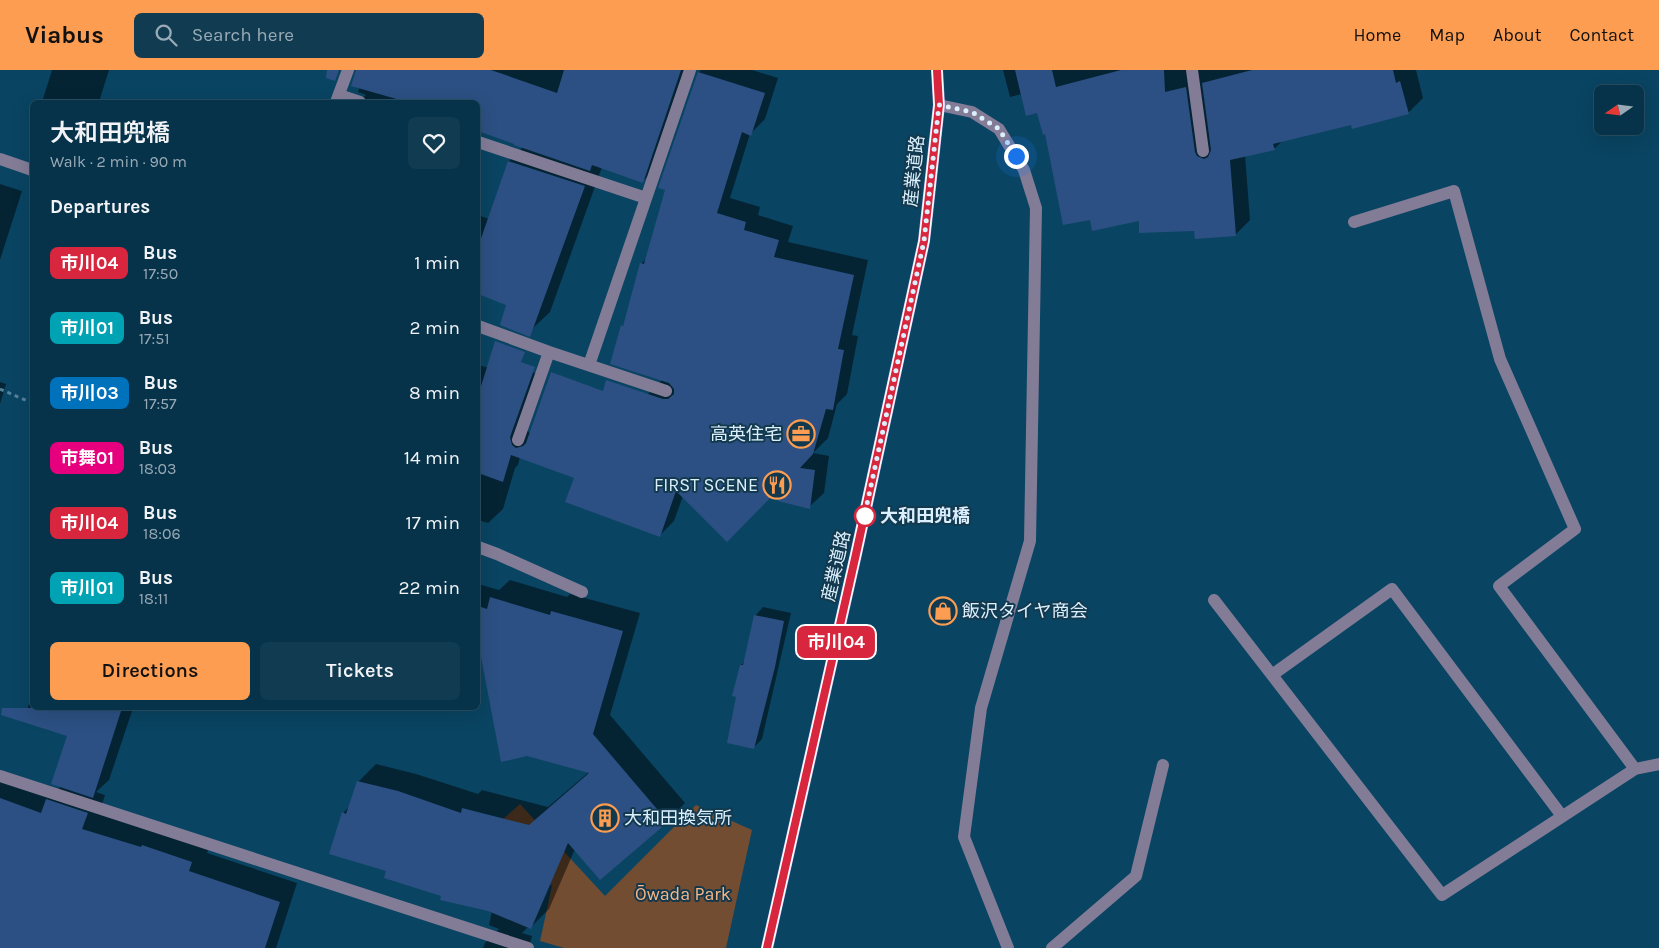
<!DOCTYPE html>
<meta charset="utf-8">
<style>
:root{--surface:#07334a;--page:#103b51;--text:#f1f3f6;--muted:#98aab5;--line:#284e62;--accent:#fc9d52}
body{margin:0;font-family:Karla,"Noto Sans JP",sans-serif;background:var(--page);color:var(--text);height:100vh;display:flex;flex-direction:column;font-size:19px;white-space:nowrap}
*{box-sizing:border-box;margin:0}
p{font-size:16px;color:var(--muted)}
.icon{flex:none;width:28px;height:28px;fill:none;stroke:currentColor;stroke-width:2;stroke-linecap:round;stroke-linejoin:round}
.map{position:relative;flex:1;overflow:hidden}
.panel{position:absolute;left:30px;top:30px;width:450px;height:610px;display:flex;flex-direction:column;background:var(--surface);border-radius:8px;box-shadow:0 5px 20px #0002,0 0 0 1px var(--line)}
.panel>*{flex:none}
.badge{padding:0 10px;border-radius:8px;font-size:18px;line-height:32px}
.needle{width:32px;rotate:256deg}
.buttons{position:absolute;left:1594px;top:15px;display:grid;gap:10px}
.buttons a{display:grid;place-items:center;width:50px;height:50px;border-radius:8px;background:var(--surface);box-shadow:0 5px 20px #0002,0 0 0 1px var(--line);font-size:25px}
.you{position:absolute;width:25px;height:25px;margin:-12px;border:4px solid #fff;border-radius:50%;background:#1a73e8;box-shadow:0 0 0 8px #1a73e833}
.map>.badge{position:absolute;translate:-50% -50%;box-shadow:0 0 0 2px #fff}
h2{padding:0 20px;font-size:19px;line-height:45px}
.round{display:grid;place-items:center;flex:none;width:52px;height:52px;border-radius:8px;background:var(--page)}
.headline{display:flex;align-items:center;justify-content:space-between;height:85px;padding:0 20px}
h1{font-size:24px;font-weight:600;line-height:38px}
.cta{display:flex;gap:10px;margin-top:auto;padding:10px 20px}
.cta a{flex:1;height:58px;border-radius:8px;background:var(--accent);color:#111;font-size:20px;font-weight:600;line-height:58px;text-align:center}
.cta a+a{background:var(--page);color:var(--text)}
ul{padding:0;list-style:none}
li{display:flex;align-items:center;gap:15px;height:65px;padding:0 20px}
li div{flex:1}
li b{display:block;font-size:19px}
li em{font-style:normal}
li .badge{min-width:55px;font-weight:700;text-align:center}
header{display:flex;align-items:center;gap:30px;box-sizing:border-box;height:70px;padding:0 25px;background:var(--accent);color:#111}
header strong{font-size:24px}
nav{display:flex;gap:28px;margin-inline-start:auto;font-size:18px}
.search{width:350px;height:45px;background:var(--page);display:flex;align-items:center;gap:12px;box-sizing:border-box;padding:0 18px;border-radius:8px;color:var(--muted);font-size:19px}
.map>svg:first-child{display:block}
.green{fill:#734d31}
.shadow{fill:#0007}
.building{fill:#2c5083}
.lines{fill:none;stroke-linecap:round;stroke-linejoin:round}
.path{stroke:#548199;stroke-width:3;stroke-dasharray:4 4;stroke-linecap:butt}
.minor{stroke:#837c97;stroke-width:12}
.major{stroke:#c6b7ef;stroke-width:12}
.line-casing{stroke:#fff;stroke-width:11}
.line{stroke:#d7263d;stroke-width:8}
.walk{stroke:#dbeffd;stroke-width:5;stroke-dasharray:0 9}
.stop-dot{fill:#fff;stroke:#d7263d;stroke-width:2.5}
.labels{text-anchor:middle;stroke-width:4;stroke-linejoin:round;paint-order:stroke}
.street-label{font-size:18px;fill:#dbeffd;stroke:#13394e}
.poi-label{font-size:18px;fill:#dbeffd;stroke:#13394e;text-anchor:end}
.stop-label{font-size:18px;font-weight:bold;fill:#dbeffd;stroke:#13394e;text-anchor:start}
.park-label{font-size:18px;fill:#fab684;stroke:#13394e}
</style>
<header>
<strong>Viabus</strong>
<div class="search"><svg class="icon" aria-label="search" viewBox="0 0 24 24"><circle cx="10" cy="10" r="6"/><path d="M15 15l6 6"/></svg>Search here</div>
<nav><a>Home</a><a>Map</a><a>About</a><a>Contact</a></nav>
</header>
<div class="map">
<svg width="1659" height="878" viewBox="0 0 1659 878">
<rect width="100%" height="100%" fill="#094462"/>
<!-- green -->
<path class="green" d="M 520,734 L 605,826 L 696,735 L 752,760 L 726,878 L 564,878 L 540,871 L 552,816 L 505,764 L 502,750 Z"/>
<!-- shadow -->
<path class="shadow" d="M 52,0 L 109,0 L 99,32 L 42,32 Z
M 365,0 L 692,0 L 660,93 L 643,111 L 602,97 L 550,242 L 532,259 L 508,234 L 478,223 L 478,145 L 489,149 L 509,91 L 523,77 L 516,73 L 478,59 L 478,32 L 358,32 L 366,25 L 358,22 Z
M 701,0 L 752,0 L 778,8 L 765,49 L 750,64 L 730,128 L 760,137 L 758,145 L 793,156 L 788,172 L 868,190 L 852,265 L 858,266 L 847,324 L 837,334 L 828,368 L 813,383 L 829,386 L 824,423 L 809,437 L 782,414 L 683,426 L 674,451 L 659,466 L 575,407 L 520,387 L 518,395 L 515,398 L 503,439 L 488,453 L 478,450 L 478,295 L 493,299 L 500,292 L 541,305 L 526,360 L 530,363 L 644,338 L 648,324 L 662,310 L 622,256 L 625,253 L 642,193 L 648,187 L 699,2 Z
M 1003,0 L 1416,0 L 1423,28 L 1408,43 L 1352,54 L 1283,70 L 1274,79 L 1245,85 L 1250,150 L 1235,165 L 1140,150 L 1091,149 L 1046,63 L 1038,42 L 1022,24 L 1010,27 Z
M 32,61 L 32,72 L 29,71 Z
M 0,114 L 22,121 L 0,190 Z
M 0,312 L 6,314 L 0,334 Z
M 510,510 L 567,527 L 570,524 L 640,543 L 610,645 L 685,733 L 667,751 L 575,779 L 549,839 L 531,857 L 529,856 L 522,863 L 532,866 L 529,878 L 483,878 L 485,873 L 499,859 L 489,855 L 492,841 L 442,825 L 387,800 L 343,743 L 350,736 L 358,712 L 376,694 L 416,704 L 478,724 L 482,720 L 548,737 L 589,702 L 482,587 L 478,586 L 478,514 L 499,520 Z
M 763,537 L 791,543 L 762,669 L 753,678 L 738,626 L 741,595 L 745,591 L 755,546 Z
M 32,624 L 32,638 L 133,638 L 109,710 L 96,722 L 105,725 L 100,741 L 210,774 L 207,783 L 297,813 L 276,878 L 0,878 L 0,709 L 54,723 L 61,716 L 69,665 L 24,651 Z
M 228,638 L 241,638 L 238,641 Z"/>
<!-- building -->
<path class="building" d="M 327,0 L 339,0 L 335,11 L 326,8 Z
M 356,0 L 491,0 L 557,23 L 564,0 L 681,0 L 643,113 L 592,95 L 590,101 L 514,75 L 514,74 L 478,61 L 478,32 L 407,32 L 351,16 Z
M 1015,0 L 1052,0 L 1056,17 L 1121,0 L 1164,0 L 1165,22 L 1186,17 L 1195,82 L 1197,86 L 1204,89 L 1208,87 L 1211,80 L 1202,13 L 1252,0 L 1393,0 L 1396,13 L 1400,11 L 1409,44 L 1352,59 L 1351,55 L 1273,74 L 1275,80 L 1230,90 L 1236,166 L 1195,169 L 1194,161 L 1139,163 L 1139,151 L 1092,161 L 1090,150 L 1063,155 L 1045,64 L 1043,65 L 1037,43 L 1026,46 Z
M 698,2 L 765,23 L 751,66 L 742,62 L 717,143 L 746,152 L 744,160 L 779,170 L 774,187 L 854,205 L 838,279 L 844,280 L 833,340 L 826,339 L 813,384 L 800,398 L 815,400 L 810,439 L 778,431 L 780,418 L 727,472 L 676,421 L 660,467 L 565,432 L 574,408 L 511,385 L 503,412 L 478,403 L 478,326 L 495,271 L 525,282 L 521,292 L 535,297 L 510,367 L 512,375 L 516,378 L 523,376 L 526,373 L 551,302 L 603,321 L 606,310 L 663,329 L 668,329 L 674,324 L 674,319 L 669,313 L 610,294 L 621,255 L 623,256 L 640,193 L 644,194 L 665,120 L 658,118 Z
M 508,91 L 585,116 L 530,267 L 500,255 L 506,235 L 478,224 L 478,177 Z
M 490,527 L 550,545 L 551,541 L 623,561 L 593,664 L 668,752 L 600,810 L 568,773 L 531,859 L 488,841 L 440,830 L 441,826 L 384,808 L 386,801 L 329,784 L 342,742 L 346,744 L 357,711 L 398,721 L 461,743 L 462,738 L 529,755 L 589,703 L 527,686 L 501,692 L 478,571 L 478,536 L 487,539 Z
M 754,545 L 784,551 L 775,597 L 754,679 L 727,673 L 736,627 L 732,626 L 740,595 L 743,595 Z
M 2,638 L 122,638 L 93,728 L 51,714 L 67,666 L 1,645 Z
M 0,728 L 41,743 L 46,729 L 88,743 L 82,759 L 141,777 L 142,775 L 192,792 L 189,801 L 280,832 L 265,878 L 0,878 Z"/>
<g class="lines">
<!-- path -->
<path class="path" d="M 0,319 L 32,333"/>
<!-- minor -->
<path class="minor" d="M 1192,0 L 1203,81
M 339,25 L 360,32
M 336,32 L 348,0
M 939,35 L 972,42 L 999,59 L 1024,100 L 1036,138 L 1030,471 L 981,638 L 964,767 L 1008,878
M 478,72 L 646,128
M 0,89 L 32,100
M 1354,152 L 1454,121 L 1500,289 L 1575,459 L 1499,516 L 1635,699
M 478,256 L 549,282 L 666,321
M 589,295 L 690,0
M 518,370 L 549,282
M 478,477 L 497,484 L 582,522
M 1214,530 L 1442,825 L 1635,699 L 1659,694
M 1272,605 L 1392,519 L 1562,746
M 0,706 L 528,878
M 1052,878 L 1136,806 L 1163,695"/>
<!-- major -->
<path class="major" d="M 767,878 L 856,484 L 924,171 L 939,35 L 937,0"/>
</g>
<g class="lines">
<!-- line casing -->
<g class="line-casing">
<path id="line" d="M 767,878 L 856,484 L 924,171 L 939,35 L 937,0"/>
</g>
<!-- line -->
<use href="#line" class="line"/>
<!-- walk -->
<path class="walk" d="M 865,446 L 864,448 L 924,171 L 939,35 L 972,42 L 999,59 L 1016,86"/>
</g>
<!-- icons -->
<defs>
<g id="office-ring" transform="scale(1.4375)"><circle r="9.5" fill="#13394e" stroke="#fc9d52" stroke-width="1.5"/><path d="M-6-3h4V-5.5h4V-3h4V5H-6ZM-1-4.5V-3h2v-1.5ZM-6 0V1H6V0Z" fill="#fc9d52"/></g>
<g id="restaurant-ring" transform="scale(1.4375)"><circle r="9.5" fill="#13394e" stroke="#fc9d52" stroke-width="1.5"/><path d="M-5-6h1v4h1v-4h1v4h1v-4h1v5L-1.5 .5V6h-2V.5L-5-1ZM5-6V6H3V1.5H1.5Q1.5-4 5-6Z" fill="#fc9d52"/></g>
<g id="shop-ring" transform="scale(1.4375)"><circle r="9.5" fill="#13394e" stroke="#fc9d52" stroke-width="1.5"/><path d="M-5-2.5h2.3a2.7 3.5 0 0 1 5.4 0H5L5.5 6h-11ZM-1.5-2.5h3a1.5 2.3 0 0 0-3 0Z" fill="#fc9d52"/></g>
<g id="building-ring" transform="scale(1.4375)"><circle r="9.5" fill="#13394e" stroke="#fc9d52" stroke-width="1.5"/><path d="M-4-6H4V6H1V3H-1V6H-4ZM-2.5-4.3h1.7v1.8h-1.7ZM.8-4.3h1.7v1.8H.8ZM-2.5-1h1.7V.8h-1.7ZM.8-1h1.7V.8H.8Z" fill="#fc9d52"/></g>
</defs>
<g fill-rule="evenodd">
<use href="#office-ring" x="801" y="364"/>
<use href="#restaurant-ring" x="777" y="415"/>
<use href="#shop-ring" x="943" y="541"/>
<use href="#building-ring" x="605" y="748"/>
</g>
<!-- markers -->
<circle class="stop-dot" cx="865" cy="446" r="10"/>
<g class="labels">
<!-- street labels -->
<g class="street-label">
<text transform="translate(914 101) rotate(-84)" y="6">産業道路</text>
<text transform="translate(836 496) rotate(-77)" y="6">産業道路</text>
</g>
<!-- poi labels -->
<g class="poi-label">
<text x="782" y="370">高英住宅</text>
<text x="758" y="421">FIRST SCENE</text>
<text x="962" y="547" text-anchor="start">飯沢タイヤ商会</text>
<text x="624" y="754" text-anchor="start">大和田換気所</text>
</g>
<!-- stop labels -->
<g class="stop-label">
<text x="880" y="452">大和田兜橋</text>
</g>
<!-- park labels -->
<g class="park-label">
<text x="683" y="830">Ōwada Park</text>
</g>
</g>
</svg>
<div class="buttons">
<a><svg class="needle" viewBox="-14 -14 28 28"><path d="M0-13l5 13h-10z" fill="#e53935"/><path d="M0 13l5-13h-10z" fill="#98aab5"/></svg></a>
</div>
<div class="you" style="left:1016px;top:86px"></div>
<b class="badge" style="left:836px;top:572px;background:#d7263d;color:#fff">市川04</b>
<section class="panel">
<div class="headline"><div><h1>大和田兜橋</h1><p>Walk · 2 min · 90 m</p></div><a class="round"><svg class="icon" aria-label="heart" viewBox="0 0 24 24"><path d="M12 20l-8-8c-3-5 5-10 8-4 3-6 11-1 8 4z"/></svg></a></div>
<h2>Departures</h2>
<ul>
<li><span class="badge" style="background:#d7263d;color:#fff">市川04</span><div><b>Bus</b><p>17:50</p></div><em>1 min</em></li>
<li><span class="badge" style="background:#00a3b4;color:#fff">市川01</span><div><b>Bus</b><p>17:51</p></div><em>2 min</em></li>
<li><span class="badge" style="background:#0072bc;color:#fff">市川03</span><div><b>Bus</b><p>17:57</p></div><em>8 min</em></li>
<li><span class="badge" style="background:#e6007e;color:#fff">市舞01</span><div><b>Bus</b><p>18:03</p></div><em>14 min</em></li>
<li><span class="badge" style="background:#d7263d;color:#fff">市川04</span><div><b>Bus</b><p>18:06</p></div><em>17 min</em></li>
<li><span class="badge" style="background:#00a3b4;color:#fff">市川01</span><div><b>Bus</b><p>18:11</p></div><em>22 min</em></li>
</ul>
<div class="cta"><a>Directions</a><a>Tickets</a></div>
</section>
</div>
